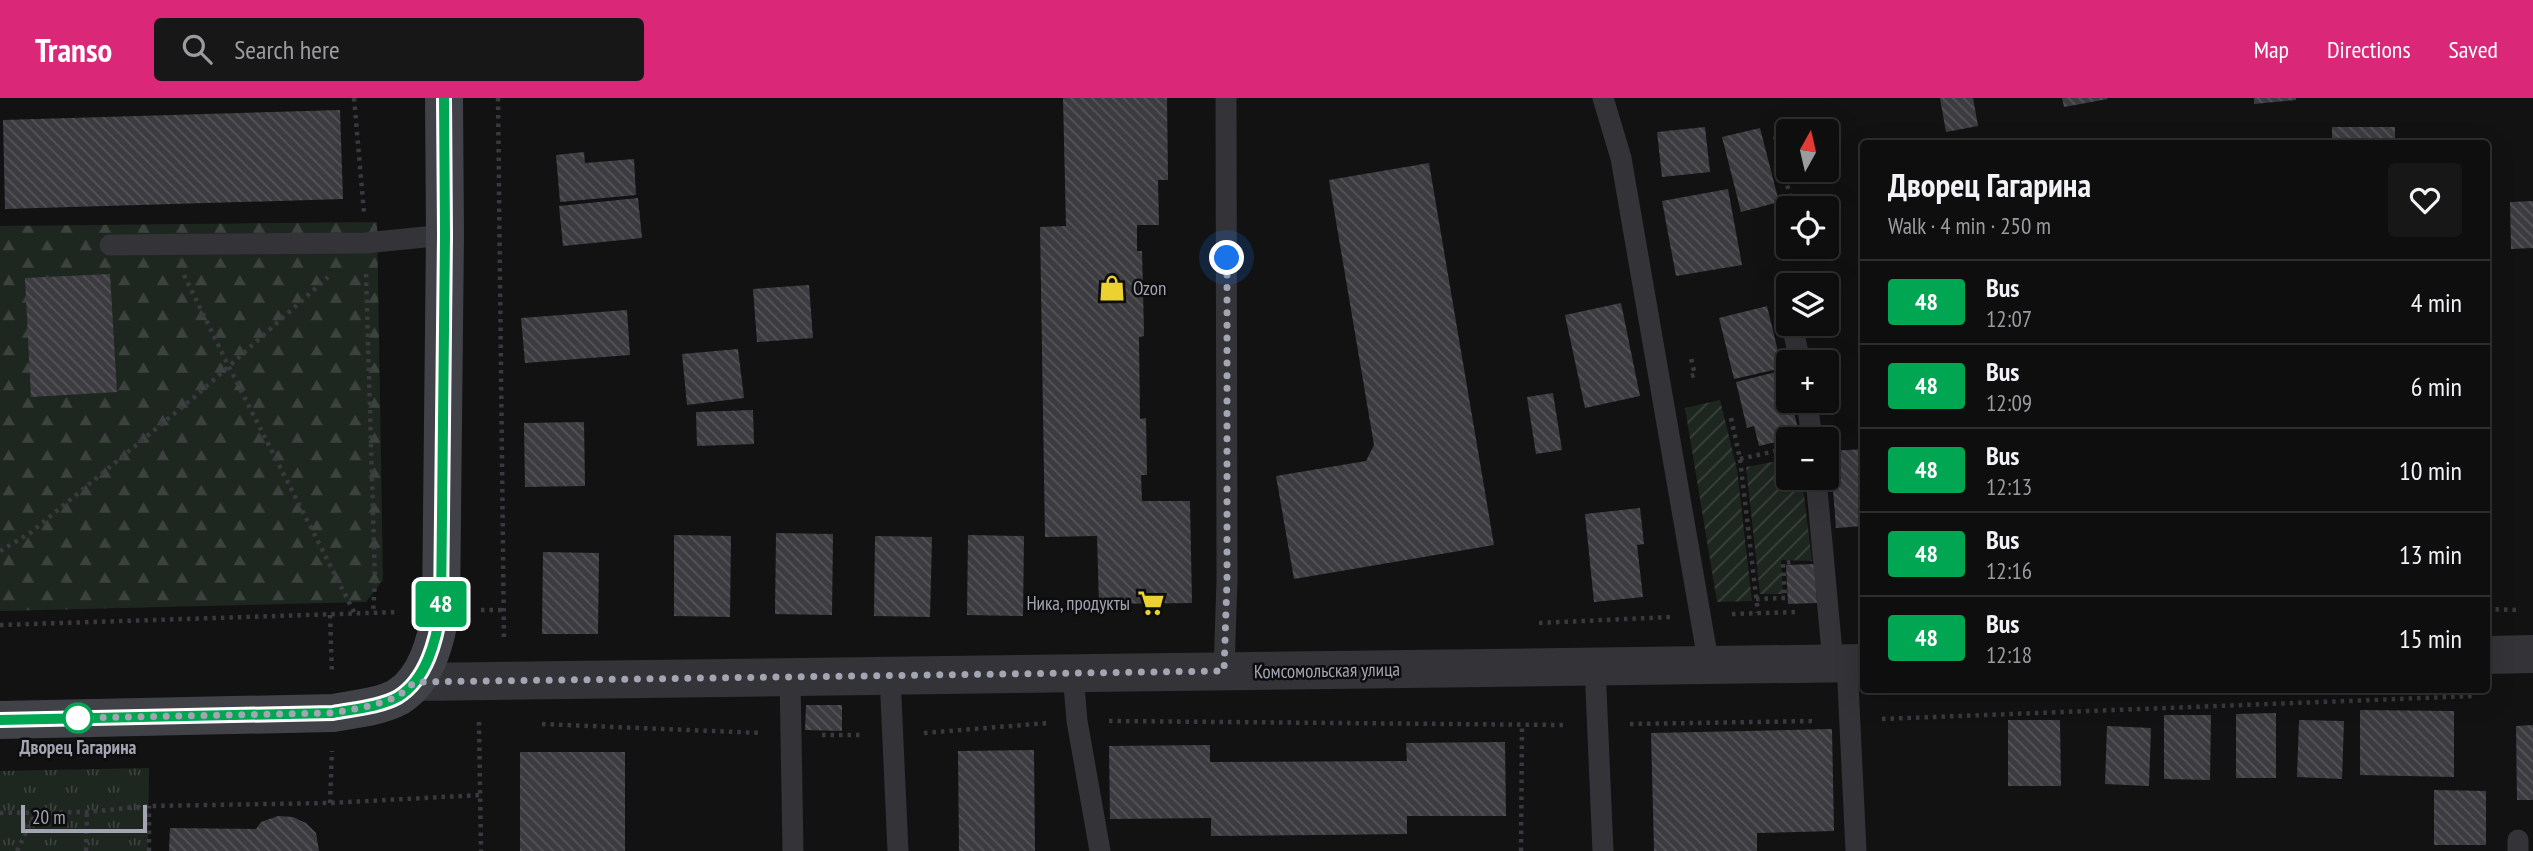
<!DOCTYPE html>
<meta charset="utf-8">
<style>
:root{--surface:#0e0e0e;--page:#171717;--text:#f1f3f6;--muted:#9b9c9e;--line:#2e2e2e;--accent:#db2777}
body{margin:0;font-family:"PT Sans Narrow",sans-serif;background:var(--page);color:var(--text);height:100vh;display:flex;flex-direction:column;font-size:26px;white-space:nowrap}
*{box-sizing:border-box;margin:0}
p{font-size:23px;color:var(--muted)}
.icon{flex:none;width:38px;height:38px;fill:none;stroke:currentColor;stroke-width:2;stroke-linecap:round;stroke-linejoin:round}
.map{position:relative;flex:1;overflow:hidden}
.sheet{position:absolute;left:1860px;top:42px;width:630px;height:553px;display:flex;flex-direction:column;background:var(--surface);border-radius:7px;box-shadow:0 7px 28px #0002,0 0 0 2px var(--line)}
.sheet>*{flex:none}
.badge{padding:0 14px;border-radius:5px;font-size:24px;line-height:46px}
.needle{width:46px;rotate:8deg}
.fabs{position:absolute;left:1776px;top:21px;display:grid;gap:14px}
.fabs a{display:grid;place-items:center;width:63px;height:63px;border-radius:7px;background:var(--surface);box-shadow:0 7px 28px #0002,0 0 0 2px var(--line);font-size:35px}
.scale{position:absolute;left:21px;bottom:18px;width:126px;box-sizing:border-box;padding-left:7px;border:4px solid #a3a5b3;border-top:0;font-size:19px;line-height:24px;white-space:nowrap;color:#a3a5b3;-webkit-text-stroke:5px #0d0d0e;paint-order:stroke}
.you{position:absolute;width:35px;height:35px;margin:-18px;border:5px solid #fff;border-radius:50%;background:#1a73e8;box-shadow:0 0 0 10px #1a73e833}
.map>.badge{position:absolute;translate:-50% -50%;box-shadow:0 0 0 4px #fff}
.round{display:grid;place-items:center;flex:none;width:74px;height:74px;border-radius:7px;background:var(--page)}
.summary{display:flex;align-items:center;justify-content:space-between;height:119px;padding:0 28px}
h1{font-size:33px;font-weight:700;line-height:52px}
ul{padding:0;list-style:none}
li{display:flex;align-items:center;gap:21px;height:84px;padding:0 28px;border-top:2px solid var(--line)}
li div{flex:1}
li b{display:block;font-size:26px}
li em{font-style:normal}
li .badge{min-width:77px;font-weight:700;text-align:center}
header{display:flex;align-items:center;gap:42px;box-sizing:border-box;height:98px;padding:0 35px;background:var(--accent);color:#fff}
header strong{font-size:33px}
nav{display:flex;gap:38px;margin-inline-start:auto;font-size:24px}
.search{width:490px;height:63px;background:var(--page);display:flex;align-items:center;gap:18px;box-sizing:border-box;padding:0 24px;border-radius:7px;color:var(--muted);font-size:26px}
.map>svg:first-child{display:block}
.forest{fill:url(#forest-firs)}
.park{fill:url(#park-tufts)}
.garden{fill:url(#garden-furrows)}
.building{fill:url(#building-back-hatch)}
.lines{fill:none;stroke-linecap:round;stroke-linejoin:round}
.path{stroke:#39393f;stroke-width:4.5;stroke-dasharray:3.5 5;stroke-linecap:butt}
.lane{stroke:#333338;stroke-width:21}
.street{stroke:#333338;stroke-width:38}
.secondary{stroke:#414148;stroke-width:38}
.line-casing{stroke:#fff;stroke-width:16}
.line{stroke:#00a651;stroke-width:10}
.walk{stroke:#a3a5b3;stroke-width:7;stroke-dasharray:0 12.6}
.stop-dot{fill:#fff;stroke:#00a651;stroke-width:3.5}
.labels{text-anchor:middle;stroke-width:5;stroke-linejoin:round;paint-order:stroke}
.poi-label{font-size:19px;fill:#a3a5b3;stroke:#0d0d0e;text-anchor:start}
.street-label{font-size:19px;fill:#a3a5b3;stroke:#0d0d0e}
.stop-label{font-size:19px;font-weight:bold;fill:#a3a5b3;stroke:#0d0d0e}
</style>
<header>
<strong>Transo</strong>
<div class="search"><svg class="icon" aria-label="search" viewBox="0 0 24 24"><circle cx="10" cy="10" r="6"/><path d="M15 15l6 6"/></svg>Search here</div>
<nav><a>Map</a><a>Directions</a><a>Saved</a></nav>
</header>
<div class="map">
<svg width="2533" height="753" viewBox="0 0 2533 753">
<defs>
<pattern id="forest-firs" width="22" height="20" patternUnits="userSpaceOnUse" patternTransform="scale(1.75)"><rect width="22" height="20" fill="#1e2620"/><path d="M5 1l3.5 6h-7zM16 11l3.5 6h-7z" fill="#3c423e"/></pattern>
<pattern id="park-tufts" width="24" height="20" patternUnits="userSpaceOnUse" patternTransform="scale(1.75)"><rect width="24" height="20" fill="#1e2620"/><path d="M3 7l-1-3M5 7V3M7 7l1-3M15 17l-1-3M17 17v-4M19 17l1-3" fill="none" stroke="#3c423e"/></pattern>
<pattern id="garden-furrows" width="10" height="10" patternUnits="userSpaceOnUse" patternTransform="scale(1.75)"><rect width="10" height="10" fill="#1e2620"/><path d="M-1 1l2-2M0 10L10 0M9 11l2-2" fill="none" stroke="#3c423e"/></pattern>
<pattern id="building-back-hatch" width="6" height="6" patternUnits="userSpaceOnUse" patternTransform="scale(1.75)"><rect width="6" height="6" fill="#3c3c40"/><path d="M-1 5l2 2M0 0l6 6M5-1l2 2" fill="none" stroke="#555559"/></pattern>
</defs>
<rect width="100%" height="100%" fill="#121213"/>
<!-- forest -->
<path class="forest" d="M 377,124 L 383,482 L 366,504 L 0,513 L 0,128 Z"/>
<!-- park -->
<path class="park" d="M 149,670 L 148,753 L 0,753 L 0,673 Z"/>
<!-- garden -->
<path class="garden" d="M 1720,302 L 1737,371 L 1752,503 L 1717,504 L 1685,310 Z
M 1788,361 L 1788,380 L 1802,380 L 1812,463 L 1781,462 L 1783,496 L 1760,496 L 1746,369 Z"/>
<!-- building -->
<path class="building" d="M 1063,0 L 1167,0 L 1168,82 L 1158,82 L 1159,127 L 1137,127 L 1137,153 L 1142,153 L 1143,191 L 1144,238 L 1139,239 L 1140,321 L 1146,320 L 1147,377 L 1141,377 L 1142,403 L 1190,403 L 1192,505 L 1099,506 L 1097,438 L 1045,439 L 1040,129 L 1066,128 Z
M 1940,0 L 1973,0 L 1978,28 L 1946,34 Z
M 2062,0 L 2107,0 L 2108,1 L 2064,9 Z
M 2254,0 L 2296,0 L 2296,2 L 2254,6 Z
M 340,12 L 343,101 L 5,111 L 3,22 Z
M 1705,29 L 1710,74 L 1662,79 L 1657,34 Z
M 2332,29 L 2395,29 L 2395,46 L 2332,46 Z
M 1760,30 L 1779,104 L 1741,114 L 1722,39 Z
M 2244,40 L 2244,46 L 2176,46 L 2176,41 Z
M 584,54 L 585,65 L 634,61 L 636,97 L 560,104 L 556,57 Z
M 1429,65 L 1494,447 L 1294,481 L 1276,378 L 1366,363 L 1374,347 L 1329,82 Z
M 1728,91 L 1742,167 L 1676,178 L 1662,103 Z
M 638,100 L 642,140 L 563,148 L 559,108 Z
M 2533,103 L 2533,150 L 2511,151 L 2510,104 Z
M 110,176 L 117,294 L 31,299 L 25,180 Z
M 809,187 L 813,240 L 757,244 L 753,191 Z
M 1621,205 L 1640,298 L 1585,310 L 1565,217 Z
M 1767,208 L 1782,270 L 1734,281 L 1719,220 Z
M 627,212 L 630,257 L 525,265 L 521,220 Z
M 738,251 L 744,300 L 687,307 L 682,256 Z
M 1784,272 L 1788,303 L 1791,303 L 1800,338 L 1759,348 L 1754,328 L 1747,330 L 1736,284 Z
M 1553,295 L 1562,352 L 1536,356 L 1527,299 Z
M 753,312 L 754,346 L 697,348 L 696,314 Z
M 584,324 L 585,388 L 525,389 L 524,325 Z
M 1864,351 L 1864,428 L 1836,430 L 1830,353 Z
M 1640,410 L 1644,446 L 1637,447 L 1643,499 L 1594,504 L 1585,416 Z
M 776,435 L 833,436 L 832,517 L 775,516 Z
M 674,437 L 731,438 L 730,519 L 674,518 Z
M 968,437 L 1024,438 L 1023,518 L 967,517 Z
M 875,438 L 932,439 L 930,519 L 874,518 Z
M 543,454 L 599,455 L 598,536 L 542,536 Z
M 1815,466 L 1817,505 L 1788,506 L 1786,467 Z
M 806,607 L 842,607 L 842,633 L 805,632 Z
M 2360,612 L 2454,613 L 2454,679 L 2360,677 Z
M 2276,615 L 2276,680 L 2236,680 L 2236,616 Z
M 2164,617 L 2211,617 L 2210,682 L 2164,681 Z
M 2008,622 L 2060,622 L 2061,688 L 2008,688 Z
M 2299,622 L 2344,623 L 2342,681 L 2297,679 Z
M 2533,627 L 2533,702 L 2517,702 L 2516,628 Z
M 2107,628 L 2151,630 L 2149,688 L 2105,686 Z
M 1832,631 L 1834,733 L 1757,735 L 1757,753 L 1654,753 L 1651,635 Z
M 1505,644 L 1506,718 L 1407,718 L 1407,736 L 1211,738 L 1211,720 L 1110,721 L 1109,648 L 1210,647 L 1210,664 L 1407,663 L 1406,645 Z
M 1034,652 L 1035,753 L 959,753 L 958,653 Z
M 520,654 L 625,654 L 625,753 L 520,753 Z
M 2434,692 L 2486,693 L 2486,747 L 2434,747 Z
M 278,718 L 293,719 L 306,725 L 316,735 L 319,753 L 169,753 L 170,730 L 256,731 L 261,724 Z"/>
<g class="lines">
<!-- path -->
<path class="path" d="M 354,0 L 364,115
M 498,0 L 504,543
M 1775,38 L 1792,106 L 1790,110
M 1782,159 L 1779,137 L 1788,113
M 366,176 L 375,482 L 373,515
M 184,177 L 229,269 L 355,516
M 1691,278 L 1695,277 L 1691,260
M 1731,320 L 1740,361 L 1758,515
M 1740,361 L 1784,351
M 0,453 L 30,435 L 198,296 L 328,179
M 1756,501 L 1785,500 L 1783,465 L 1792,464
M 2487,511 L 2518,512
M 481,512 L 505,512
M 1732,516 L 1796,514
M 330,517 L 332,575
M 1539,525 L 1670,519
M 0,527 L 399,514
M 1882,621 L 2475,598
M 1109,623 L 1565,627
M 479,624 L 481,753
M 542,626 L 761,635
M 1630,626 L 1817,623
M 924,635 L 1048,625
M 822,637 L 863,637
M 330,705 L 332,653
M 0,715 L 87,714 L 149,708 L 330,705 L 480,697
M 17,753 L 36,714
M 86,753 L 87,714
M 149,753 L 149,708
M 1521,753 L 1522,627"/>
<!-- lane -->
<path class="lane" d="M 1603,0 L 1621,60 L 1709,568
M 110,147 L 365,145 L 445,137
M 1785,189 L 1788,205
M 1792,226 L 1800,264
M 1807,303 L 1812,341
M 1816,380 L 1833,565
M 1847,565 L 1856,753
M 1595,568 L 1603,753
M 1224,573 L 1227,482 L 1226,0
M 1073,575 L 1077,623 L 1100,753
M 890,578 L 898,753
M 790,579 L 793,753
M 2518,742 L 2518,753"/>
<!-- street -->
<path class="street" d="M 2487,557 L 2533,556
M 415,584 L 1864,565"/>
<!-- secondary -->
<path class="secondary" d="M 0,622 L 333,615 C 354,611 380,609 398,599 C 427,581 436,542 441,512 L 445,137 L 444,0"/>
</g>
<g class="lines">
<!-- line casing -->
<g class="line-casing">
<path id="line" d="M 0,622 L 333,615 C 354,611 380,609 398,599 C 427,581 436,542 441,512 L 445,137 L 444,0"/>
</g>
<!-- line -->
<use href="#line" class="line"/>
<!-- walk -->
<path class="walk" d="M 78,620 L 333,615 L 370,608 L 397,599 L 415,584 L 1224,573 L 1227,482 L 1227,160"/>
</g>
<!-- icons -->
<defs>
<g id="shop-bare" transform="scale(2.1)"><path d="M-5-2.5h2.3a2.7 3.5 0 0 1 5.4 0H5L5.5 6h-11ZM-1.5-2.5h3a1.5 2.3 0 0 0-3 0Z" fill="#ecd231" stroke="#0d0d0e" stroke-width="2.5" paint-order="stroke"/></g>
<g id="supermarket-bare" transform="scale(2.1)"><path d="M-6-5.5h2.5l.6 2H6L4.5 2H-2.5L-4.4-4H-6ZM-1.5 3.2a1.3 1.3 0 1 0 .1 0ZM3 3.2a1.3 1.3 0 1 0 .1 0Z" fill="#ecd231" stroke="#0d0d0e" stroke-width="2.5" paint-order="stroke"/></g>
</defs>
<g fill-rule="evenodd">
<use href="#shop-bare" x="1112" y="190"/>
<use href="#supermarket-bare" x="1151" y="505"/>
</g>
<!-- markers -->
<circle class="stop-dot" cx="78" cy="620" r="14"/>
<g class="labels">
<!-- poi labels -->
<g class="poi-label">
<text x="1133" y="197">Ozon</text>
<text x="1130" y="512" text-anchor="end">Ника, продукты</text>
</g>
<!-- street labels -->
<g class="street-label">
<text transform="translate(1327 572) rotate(-1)" y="7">Комсомольская улица</text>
</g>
<!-- stop labels -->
<g class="stop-label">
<text x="78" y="656">Дворец Гагарина</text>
</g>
</g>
</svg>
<div class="fabs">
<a><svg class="needle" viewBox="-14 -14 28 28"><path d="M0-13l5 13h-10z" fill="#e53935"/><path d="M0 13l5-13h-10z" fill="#9b9c9e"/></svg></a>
<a><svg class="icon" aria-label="locate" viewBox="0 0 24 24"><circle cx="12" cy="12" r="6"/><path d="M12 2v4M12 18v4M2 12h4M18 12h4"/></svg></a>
<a><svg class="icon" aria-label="layers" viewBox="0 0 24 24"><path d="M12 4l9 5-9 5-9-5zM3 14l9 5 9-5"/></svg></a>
<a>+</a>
<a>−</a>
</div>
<div class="scale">20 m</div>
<div class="you" style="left:1227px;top:160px"></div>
<b class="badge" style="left:441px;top:506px;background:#00a651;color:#fff">48</b>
<section class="sheet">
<div class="summary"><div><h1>Дворец Гагарина</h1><p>Walk · 4 min · 250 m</p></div><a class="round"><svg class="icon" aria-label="heart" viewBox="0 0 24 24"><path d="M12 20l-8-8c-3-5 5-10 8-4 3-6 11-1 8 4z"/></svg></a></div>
<ul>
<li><span class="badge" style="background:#00a651;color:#fff">48</span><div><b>Bus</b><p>12:07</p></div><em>4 min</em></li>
<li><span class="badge" style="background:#00a651;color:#fff">48</span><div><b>Bus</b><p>12:09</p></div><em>6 min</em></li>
<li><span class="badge" style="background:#00a651;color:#fff">48</span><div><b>Bus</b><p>12:13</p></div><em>10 min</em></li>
<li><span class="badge" style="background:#00a651;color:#fff">48</span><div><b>Bus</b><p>12:16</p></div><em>13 min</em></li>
<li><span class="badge" style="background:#00a651;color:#fff">48</span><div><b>Bus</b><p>12:18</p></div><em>15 min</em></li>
</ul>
</section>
</div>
